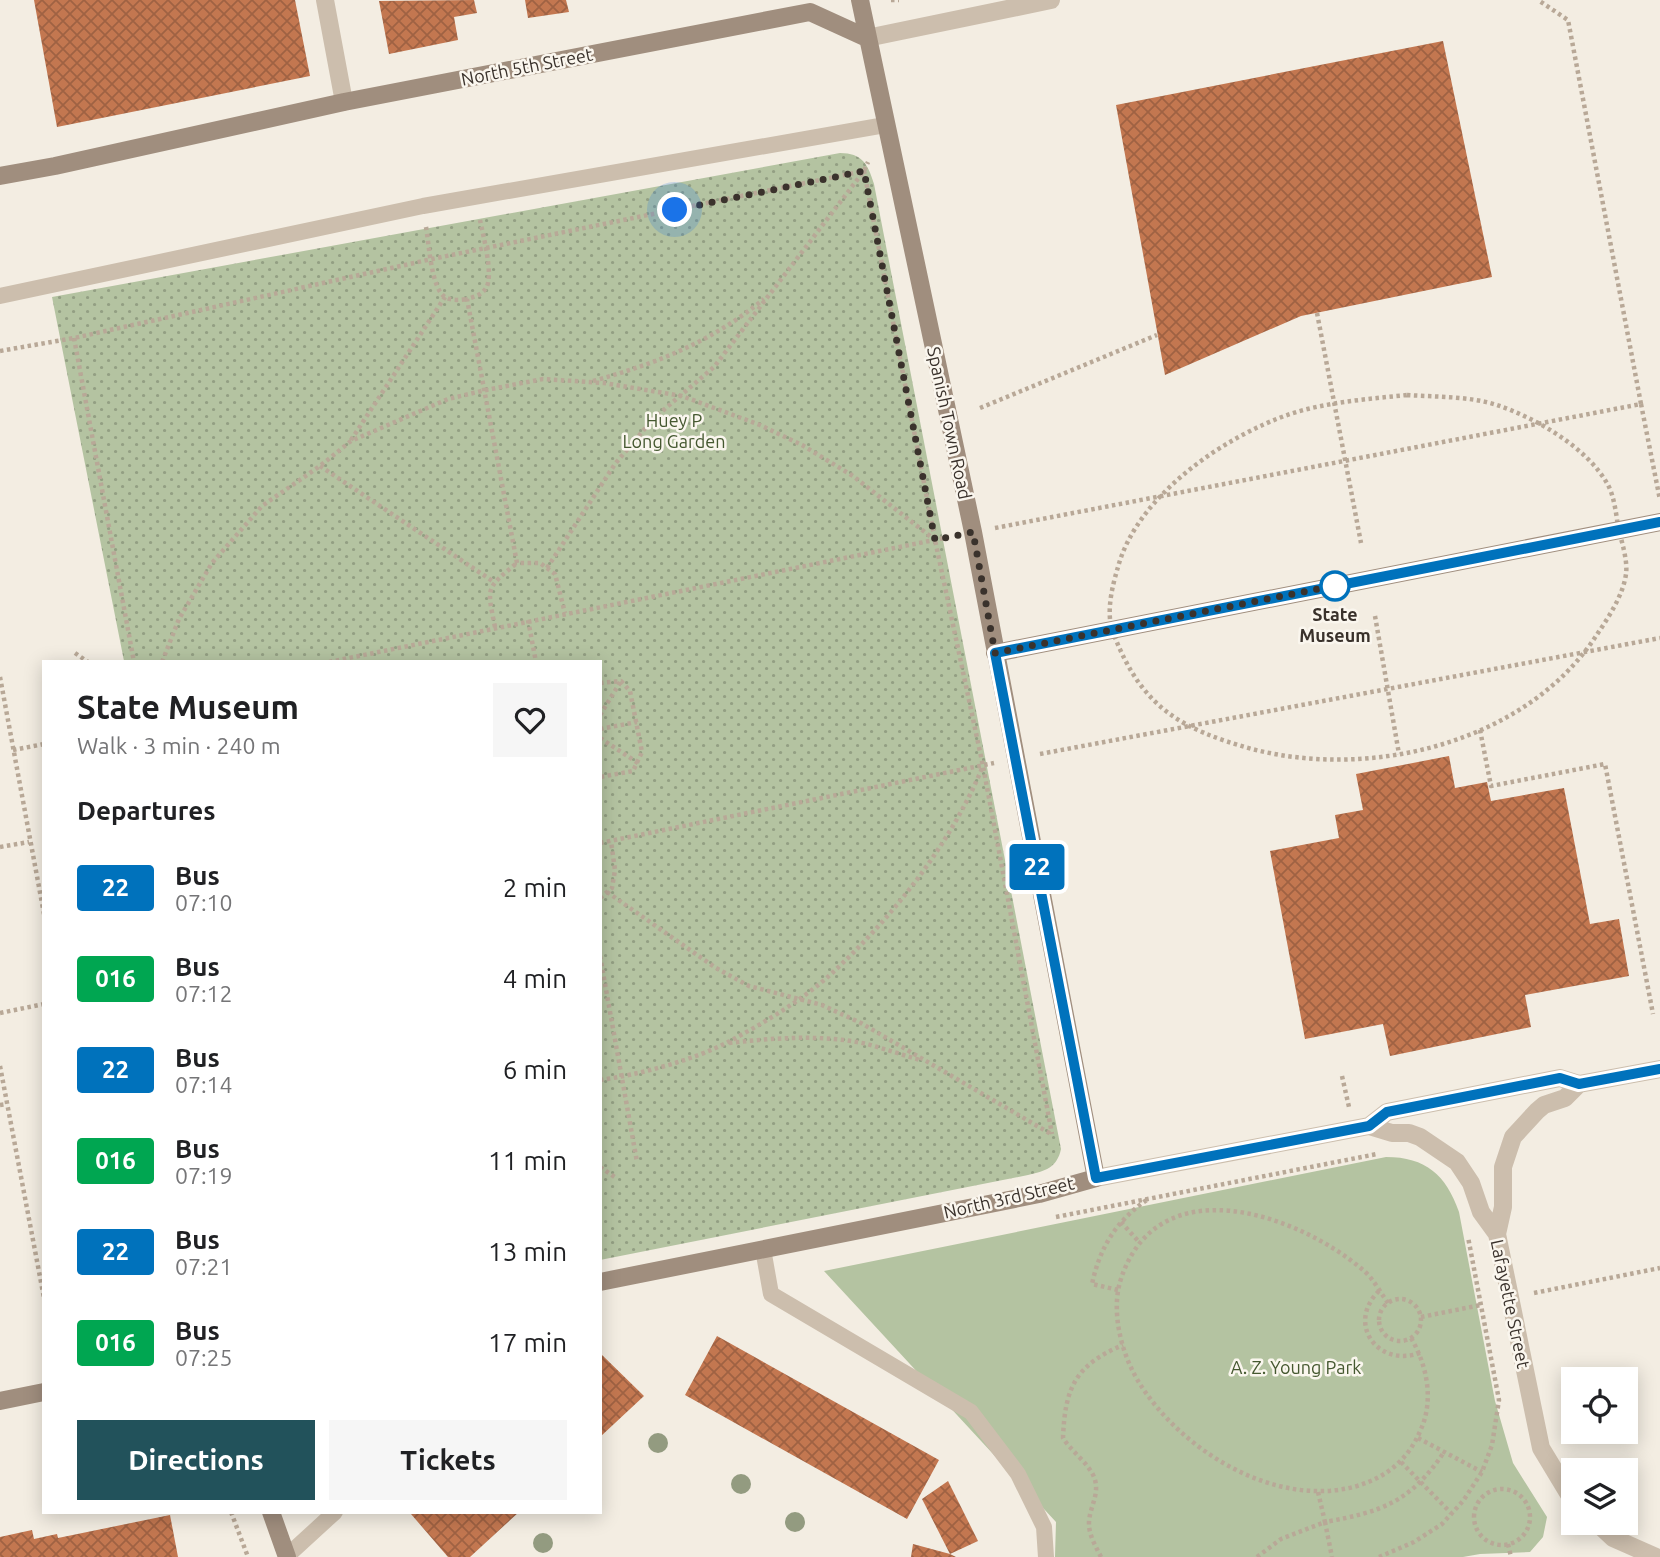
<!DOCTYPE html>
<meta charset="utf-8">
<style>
:root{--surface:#fff;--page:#f6f6f6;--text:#202124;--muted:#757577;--accent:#22525b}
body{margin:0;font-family:Ubuntu,sans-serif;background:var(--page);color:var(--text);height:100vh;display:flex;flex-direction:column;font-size:26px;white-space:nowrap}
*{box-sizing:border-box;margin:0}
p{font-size:23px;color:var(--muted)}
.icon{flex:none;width:38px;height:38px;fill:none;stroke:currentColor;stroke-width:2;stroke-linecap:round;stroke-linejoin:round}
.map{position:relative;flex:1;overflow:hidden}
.details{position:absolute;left:42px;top:660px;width:560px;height:854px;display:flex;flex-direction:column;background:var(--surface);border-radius:0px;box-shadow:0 4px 18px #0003}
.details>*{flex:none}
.badge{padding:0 14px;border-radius:5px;font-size:24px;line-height:46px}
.tools{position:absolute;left:1561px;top:1367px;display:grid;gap:14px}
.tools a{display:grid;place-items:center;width:77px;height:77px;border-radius:0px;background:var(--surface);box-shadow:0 4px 18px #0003;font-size:35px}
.you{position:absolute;width:35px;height:35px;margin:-18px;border:5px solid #fff;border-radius:50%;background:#1a73e8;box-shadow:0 0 0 10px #1a73e833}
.map>.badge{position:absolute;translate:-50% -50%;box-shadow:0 0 0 4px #fff}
h2{padding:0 35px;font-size:26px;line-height:63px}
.round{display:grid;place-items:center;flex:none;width:74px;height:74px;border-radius:0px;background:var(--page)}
.summary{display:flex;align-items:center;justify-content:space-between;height:119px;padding:0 35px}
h1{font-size:33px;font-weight:700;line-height:52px}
.action{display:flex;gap:14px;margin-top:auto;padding:14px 35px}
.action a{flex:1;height:80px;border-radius:0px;background:var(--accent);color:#fff;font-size:28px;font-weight:700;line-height:80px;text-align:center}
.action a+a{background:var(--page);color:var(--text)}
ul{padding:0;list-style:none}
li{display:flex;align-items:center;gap:21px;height:91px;padding:0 35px}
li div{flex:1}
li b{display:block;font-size:26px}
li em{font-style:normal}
li .badge{min-width:77px;font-weight:700;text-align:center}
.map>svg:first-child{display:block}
.park{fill:#b4c3a1}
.garden{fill:url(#garden-dots)}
.building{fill:url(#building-cross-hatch)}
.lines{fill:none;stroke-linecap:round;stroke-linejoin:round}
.path{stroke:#b8a897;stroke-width:4.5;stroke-dasharray:3.5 3.5;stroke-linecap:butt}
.lane{stroke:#ccbead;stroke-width:16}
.street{stroke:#ccbead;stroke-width:18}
.secondary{stroke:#a08e7e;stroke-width:18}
.tree{fill:#939b80}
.line-casing{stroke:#fff;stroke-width:16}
.line{stroke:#0072bc;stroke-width:10}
.walk{stroke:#3a322c;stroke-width:7;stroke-dasharray:0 12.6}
.stop-dot{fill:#fff;stroke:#0072bc;stroke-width:3.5}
.labels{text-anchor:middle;stroke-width:5;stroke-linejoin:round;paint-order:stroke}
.street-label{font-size:18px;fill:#3a322c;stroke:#faf6ee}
.park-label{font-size:18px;fill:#455830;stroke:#faf6ee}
.stop-label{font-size:18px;font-weight:bold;fill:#3a322c;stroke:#faf6ee}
</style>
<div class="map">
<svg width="1660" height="1557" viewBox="0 0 1660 1557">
<defs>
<pattern id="garden-dots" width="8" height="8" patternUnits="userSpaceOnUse" patternTransform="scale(1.75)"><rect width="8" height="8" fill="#b4c3a1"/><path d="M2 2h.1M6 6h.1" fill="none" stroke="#939f83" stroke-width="1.8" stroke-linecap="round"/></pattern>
<pattern id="building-cross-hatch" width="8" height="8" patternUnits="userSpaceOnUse" patternTransform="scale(1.75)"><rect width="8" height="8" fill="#c37750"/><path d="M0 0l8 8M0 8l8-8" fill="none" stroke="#9f6243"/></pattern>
</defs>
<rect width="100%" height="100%" fill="#f3ede2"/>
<!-- park -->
<path class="park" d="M 1386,1157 C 1426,1157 1446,1175 1459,1212 L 1495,1401 L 1513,1463 L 1547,1517 L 1543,1537 L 1530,1552 L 1480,1554 L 1463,1557 L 1055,1557 L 1056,1522 L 824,1271 Z"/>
<!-- garden -->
<path class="garden" d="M 840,153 C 862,153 868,164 874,184 L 1061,1149 C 1057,1168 1045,1171 1028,1175 L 600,1260 L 600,662 L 124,661 L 52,297 Z"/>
<!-- building -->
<path class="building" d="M 34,0 L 295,0 L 310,76 L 57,127 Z
M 474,0 L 477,13 L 454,17 L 458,40 L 389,54 L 379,1 Z
M 525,0 L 566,0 L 569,12 L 528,18 Z
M 1443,41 L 1492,277 L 1301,316 L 1165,375 L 1116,105 Z
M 1449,756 L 1455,788 L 1487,782 L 1491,801 L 1564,788 L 1590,924 L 1619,919 L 1629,976 L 1525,995 L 1531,1027 L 1390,1056 L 1383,1024 L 1305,1039 L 1270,851 L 1339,838 L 1335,815 L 1363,810 L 1356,774 Z
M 717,1336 L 939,1460 L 907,1519 L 685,1395 Z
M 600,1353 L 644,1396 L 600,1437 Z
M 948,1481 L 978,1541 L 950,1554 L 956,1557 L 911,1557 L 913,1544 L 950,1554 L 922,1499 Z
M 413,1512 L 519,1512 L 470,1557 L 448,1557 L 411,1514 Z
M 170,1515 L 178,1557 L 0,1557 L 0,1537 L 32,1530 L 34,1539 L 57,1534 L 58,1538 Z"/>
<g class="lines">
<!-- path -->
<path class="path" d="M 891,0 L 899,0
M 480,220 C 483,235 494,276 486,288 C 482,295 474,297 467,299 L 517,563 L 540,563 L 555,574 L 565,613
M 426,227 C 429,243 431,288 445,297 C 451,301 460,300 467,299
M 1317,313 L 1361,543
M 74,338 L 134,662
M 0,351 L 74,338 L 432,259 L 864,171 L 935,540 L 983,766 L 1052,1134
M 593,381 C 658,363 711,342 764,299
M 1407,395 C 1436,397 1469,396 1497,405 C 1536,418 1588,448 1608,485 C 1614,496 1616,513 1618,526 C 1621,540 1628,560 1626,574 C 1623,596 1608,618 1596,636 C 1526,743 1371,780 1252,749 C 1180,729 1142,707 1114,635 C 1105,615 1112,587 1118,567 C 1137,496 1223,437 1290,414 C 1327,402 1368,399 1407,395 Z
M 1641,404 L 1660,500
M 980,408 L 1157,335
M 351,440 L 445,297
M 320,466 L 494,582
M 995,528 L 1641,404 L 1568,20 L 1538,0
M 547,568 L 615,464 L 653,419 L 714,367 L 864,171 L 868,162
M 1375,616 L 1399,754
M 528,620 L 536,662
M 495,627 C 487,587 485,589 517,563
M 75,653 L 88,662
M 162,662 L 179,619 L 212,563 L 262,506 L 320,466 L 351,441 L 448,399 L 486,390 L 543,379 L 604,383 L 682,396 L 760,425 L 802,445 L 853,476 L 935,540
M 329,662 L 949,537
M 0,677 L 44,914
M 600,683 L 621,681 L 630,691 L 642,752 L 633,771 L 600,777
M 600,715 L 621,681
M 600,729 L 637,722
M 1480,730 L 1491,786 L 1605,764 L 1653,1014
M 600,738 L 638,763
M 13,750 L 44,744
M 1040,754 L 1660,638
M 600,843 L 994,763
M 0,847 L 29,842
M 607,892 L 716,968 L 749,986 L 822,1005 L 861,1023 L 1051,1134
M 600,898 L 612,888 L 615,870 L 611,841
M 600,956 L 637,1162
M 0,1013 L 44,1004
M 729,1043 C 774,1038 822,1034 867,1044 C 885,1049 903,1055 920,1060
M 0,1066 L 44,1298
M 1342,1076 L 1349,1107
M 600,1080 C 638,1075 694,1060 728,1042 C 762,1024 801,1001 830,975 C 892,918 951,844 983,766
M 0,1105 L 7,1104
M 600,1167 L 616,1178
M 1056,1217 L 1377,1154
M 1121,1222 L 1139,1242
M 1118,1290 L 1092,1284 C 1100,1247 1116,1221 1148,1199
M 1379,1291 C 1346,1323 1377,1368 1420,1353
M 1534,1293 L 1660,1268
M1379 1320a21 21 0 1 1 42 0a21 21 0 1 1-42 0Z
M 1388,1303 C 1380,1292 1373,1278 1363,1270 C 1295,1212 1155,1166 1120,1282 C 1111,1314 1122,1356 1140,1384 C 1182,1451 1276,1509 1357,1486 C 1387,1477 1409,1459 1421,1429 C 1434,1400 1427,1365 1411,1338
M 1421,1317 L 1481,1305
M 1418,1438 L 1482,1472
M 1401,1462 L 1451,1513
M1474 1517a28 28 0 1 1 56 0a28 28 0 1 1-56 0Z
M 1318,1492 L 1325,1522 C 1381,1512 1411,1502 1444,1452
M 231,1512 L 248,1557
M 1508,1544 L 1511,1557
M 1101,1557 C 1096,1547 1090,1537 1089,1526 C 1088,1508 1101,1495 1094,1477 C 1089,1464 1071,1451 1063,1438 C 1065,1388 1075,1365 1123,1345
M 1257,1557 L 1281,1539 L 1325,1522 L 1332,1557
M 1379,1557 L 1414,1542 L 1442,1524 L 1463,1501 L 1482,1472 L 1492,1445 L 1499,1400 L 1468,1237"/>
<!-- lane -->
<path class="lane" d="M 0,296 L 423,206 L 885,125
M 763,1249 L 771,1294 L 971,1412 L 1018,1474 L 1044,1527 L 1046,1557
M 287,1556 L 335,1512"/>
<!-- street -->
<path class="street" d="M 325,0 L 344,102
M 867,38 L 1051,0
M 1369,1126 L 1392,1133 L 1409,1133 L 1420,1137 L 1457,1162 L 1471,1183 L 1481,1212 L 1497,1234 L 1541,1448 L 1573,1501
M 1096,1178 L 1369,1126 L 1387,1112 L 1560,1078 L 1579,1084 L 1660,1069
M 1497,1234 L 1503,1207 L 1503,1167 L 1513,1137 L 1537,1111 L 1544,1105 L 1565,1098 L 1579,1084
M 1596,1522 L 1613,1538 L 1656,1557"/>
<!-- secondary -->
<path class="secondary" d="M 0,176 L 55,166 L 344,102 L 810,12 L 867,38
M 995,653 L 1660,522
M 600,1282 L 1039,1194 L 1096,1178 L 973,532 L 860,0
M 0,1401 L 44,1392
M 271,1512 L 287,1557"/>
</g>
<!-- trees -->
<g class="tree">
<circle cx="658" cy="1443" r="10"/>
<circle cx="741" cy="1484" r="10"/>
<circle cx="795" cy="1522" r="10"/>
<circle cx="543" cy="1543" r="10"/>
</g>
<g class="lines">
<!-- line casing -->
<g class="line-casing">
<path id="line" d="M 1660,522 L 995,653 L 1096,1178 L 1369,1126 L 1387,1112 L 1560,1078 L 1579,1084 L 1660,1069"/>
</g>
<!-- line -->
<use href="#line" class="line"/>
<!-- walk -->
<path class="walk" d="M 675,210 L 864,171 L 935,540 L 973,532 L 995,653 L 1343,584 L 1335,586"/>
</g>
<!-- markers -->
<circle class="stop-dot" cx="1335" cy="586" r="14"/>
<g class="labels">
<!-- street labels -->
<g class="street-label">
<text transform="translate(527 67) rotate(-11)" y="6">North 5th Street</text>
<text transform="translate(949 423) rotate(78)" y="6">Spanish Town Road</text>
<text transform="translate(1009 1198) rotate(-13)" y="6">North 3rd Street</text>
<text transform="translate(1510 1304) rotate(78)" y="6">Lafayette Street</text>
</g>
<!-- park labels -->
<g class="park-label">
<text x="674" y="427">Huey P<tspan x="674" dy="21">Long Garden</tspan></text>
<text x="1296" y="1374">A. Z. Young Park</text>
</g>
<!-- stop labels -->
<g class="stop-label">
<text x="1335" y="621">State<tspan x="1335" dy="21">Museum</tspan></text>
</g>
</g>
</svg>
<div class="tools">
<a><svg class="icon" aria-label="locate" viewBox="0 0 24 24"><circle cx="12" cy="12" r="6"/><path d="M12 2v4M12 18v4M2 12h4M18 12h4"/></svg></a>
<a><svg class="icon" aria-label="layers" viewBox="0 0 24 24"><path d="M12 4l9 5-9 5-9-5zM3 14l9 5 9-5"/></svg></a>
</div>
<div class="you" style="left:675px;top:210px"></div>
<b class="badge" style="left:1037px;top:867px;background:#0072bc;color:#fff">22</b>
<section class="details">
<div class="summary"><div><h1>State Museum</h1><p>Walk · 3 min · 240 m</p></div><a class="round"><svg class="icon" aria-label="heart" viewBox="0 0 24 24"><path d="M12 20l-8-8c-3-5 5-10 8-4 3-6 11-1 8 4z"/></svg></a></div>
<h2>Departures</h2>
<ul>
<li><span class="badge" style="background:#0072bc;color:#fff">22</span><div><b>Bus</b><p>07:10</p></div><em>2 min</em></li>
<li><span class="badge" style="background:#00a651;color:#fff">016</span><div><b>Bus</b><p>07:12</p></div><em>4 min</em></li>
<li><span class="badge" style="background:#0072bc;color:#fff">22</span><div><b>Bus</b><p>07:14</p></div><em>6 min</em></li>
<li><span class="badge" style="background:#00a651;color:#fff">016</span><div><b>Bus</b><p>07:19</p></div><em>11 min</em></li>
<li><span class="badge" style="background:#0072bc;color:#fff">22</span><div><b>Bus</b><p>07:21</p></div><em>13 min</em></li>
<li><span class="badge" style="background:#00a651;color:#fff">016</span><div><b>Bus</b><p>07:25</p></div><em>17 min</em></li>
</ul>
<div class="action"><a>Directions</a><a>Tickets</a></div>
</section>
</div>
